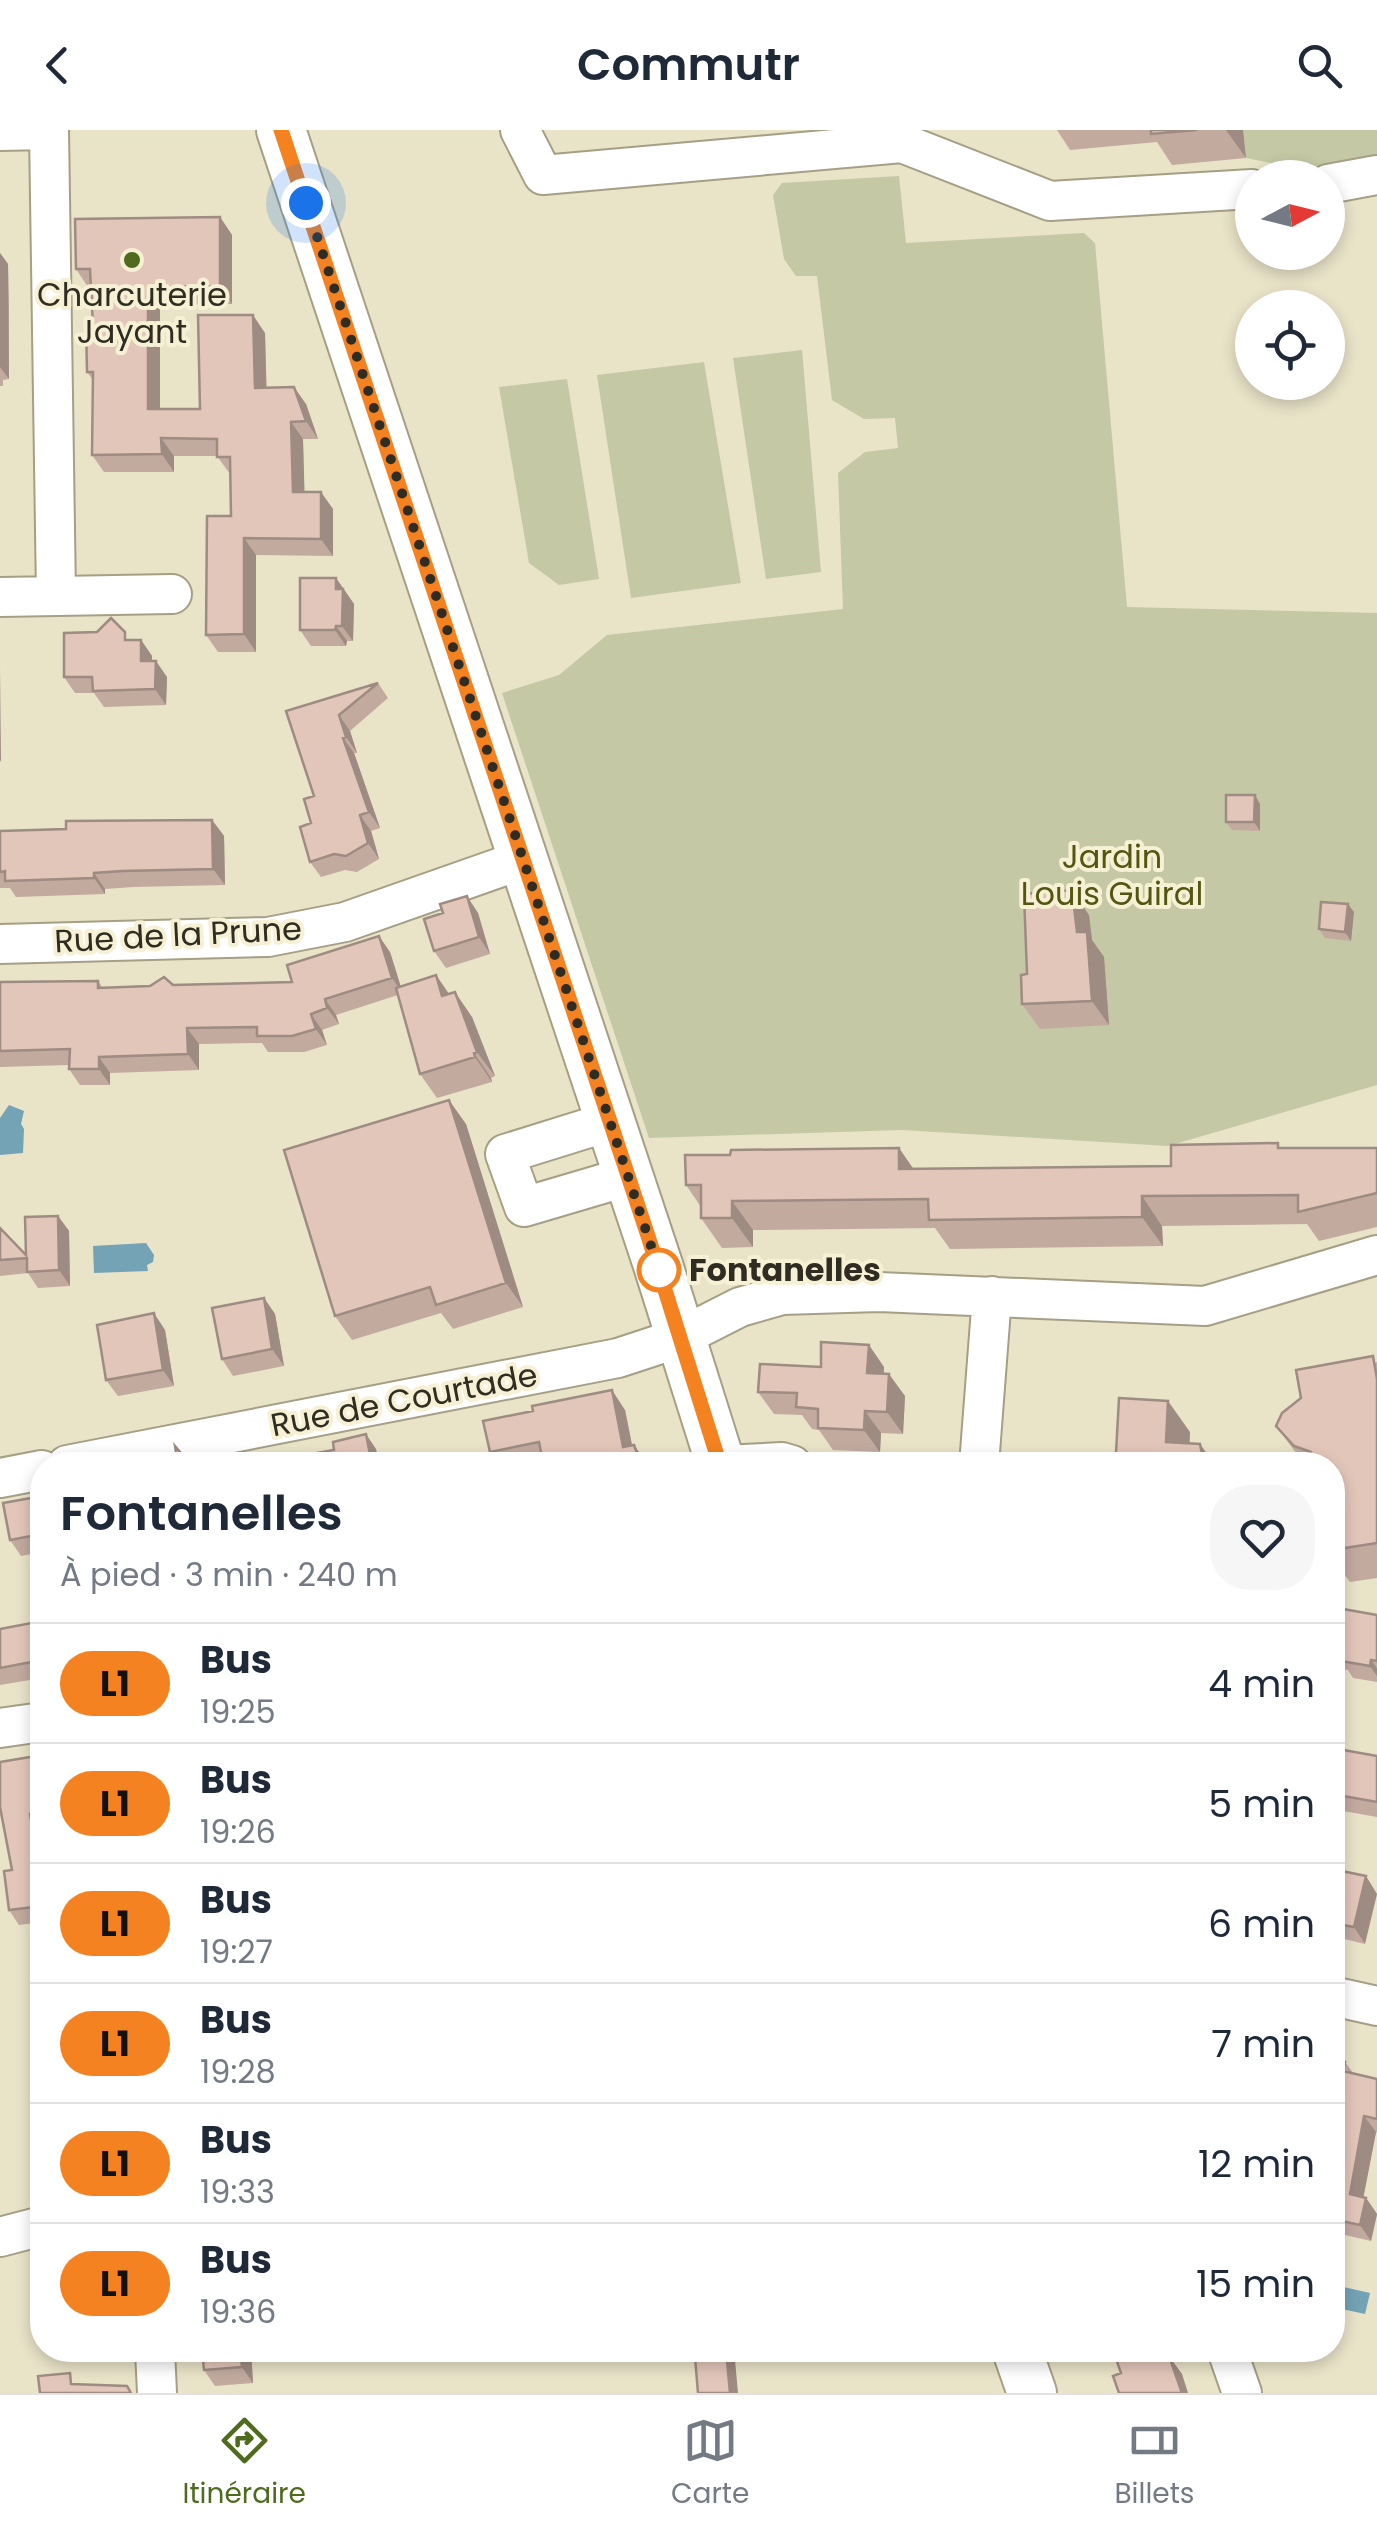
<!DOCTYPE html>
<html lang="fr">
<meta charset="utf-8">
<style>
:root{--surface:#fff;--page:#f6f6f7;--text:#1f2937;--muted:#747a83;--line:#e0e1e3;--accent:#4e6b1e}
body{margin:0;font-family:Poppins,sans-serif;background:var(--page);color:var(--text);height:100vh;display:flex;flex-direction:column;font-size:38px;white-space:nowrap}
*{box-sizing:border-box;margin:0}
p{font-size:32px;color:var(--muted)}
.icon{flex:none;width:55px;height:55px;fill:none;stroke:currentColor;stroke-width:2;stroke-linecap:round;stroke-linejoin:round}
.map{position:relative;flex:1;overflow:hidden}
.drawer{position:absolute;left:30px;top:1322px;width:1315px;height:910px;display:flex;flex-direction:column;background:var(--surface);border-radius:40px;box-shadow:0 5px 15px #0003}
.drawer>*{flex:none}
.badge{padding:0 20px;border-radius:32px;font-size:35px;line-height:65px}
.needle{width:65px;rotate:83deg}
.fabs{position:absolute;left:1235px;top:30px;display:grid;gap:20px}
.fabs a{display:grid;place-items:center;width:110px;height:110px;border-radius:50%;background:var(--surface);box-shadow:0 5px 15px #0003;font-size:50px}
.you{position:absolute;width:50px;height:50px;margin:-25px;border:8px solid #fff;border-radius:50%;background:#1a73e8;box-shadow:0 0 0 15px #1a73e833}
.map>.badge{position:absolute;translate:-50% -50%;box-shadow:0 0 0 5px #fff}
.round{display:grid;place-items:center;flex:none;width:105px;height:105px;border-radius:40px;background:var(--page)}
.summary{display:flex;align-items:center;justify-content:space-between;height:170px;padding:0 30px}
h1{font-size:48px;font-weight:600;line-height:75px}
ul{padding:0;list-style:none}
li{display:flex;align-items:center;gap:30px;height:120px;padding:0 30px;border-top:2px solid var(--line)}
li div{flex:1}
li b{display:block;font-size:38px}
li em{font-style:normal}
li .badge{min-width:110px;font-weight:700;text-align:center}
header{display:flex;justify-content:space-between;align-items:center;height:130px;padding:0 30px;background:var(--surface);font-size:45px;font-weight:600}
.menu{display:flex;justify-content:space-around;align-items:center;height:140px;border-top:2px solid var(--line);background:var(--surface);font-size:28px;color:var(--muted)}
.menu a{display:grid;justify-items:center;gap:5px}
.menu .current{color:var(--accent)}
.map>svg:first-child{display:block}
.green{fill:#c4c8a4}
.water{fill:#73a3b5}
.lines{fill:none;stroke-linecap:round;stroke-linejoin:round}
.minor-casing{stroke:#a49f85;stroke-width:42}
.major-casing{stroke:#a49f85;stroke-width:52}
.minor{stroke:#fff;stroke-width:38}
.major{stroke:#fff;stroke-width:48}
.wall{fill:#c2aa9f}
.shaded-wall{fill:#9e8b82}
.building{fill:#e2c6b9;stroke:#9e8b82;stroke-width:2.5}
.line-casing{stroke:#fff;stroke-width:22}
.line{stroke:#f58220;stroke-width:15}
.walk{stroke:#2f2d22;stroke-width:10;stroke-dasharray:0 18}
.poi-dot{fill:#4e6b1e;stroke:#f6f0d5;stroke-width:4}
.stop-dot{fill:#fff;stroke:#f58220;stroke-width:5}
.labels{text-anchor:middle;stroke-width:8;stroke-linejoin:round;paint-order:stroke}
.poi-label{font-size:32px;fill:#2f2d22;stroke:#f6f0d5}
.park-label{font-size:32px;fill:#535510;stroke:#f6f0d5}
.street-label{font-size:32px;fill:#2f2d22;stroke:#f6f0d5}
.stop-label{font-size:32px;font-weight:bold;fill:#2f2d22;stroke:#f6f0d5;text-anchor:start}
</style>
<header><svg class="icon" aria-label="back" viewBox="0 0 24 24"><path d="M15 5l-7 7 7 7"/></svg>Commutr<svg class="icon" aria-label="search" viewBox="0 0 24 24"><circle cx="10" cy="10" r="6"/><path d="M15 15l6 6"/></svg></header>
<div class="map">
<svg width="1377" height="2263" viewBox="0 0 1377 2263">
<rect width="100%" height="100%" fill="#e9e3c8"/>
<!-- green -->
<path class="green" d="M 1243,0 L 1377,0 L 1377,30 L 1295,38 L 1246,28 Z
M 899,46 L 906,113 L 1084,103 L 1095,113 L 1127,477 L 1377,483 L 1377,955 L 1168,1016 L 902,1000 L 649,1008 L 502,563 L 559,545 L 607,505 L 843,479 L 838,343 L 865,322 L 898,318 L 895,288 L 864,289 L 832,270 L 817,146 L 796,146 L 784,129 L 773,65 L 782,53 Z
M 802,220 L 821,442 L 766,449 L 733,228 Z
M 704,232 L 741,453 L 631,468 L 597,245 Z
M 567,249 L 599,449 L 559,455 L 529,433 L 499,257 Z"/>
<!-- water -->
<path class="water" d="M 9,975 L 24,981 L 21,994 L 24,999 L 23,1023 L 0,1025 L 0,988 Z
M 146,1113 L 154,1125 L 153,1132 L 147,1135 L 148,1141 L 94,1143 L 93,1116 Z
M 1333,2148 L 1340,2150 L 1339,2156 L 1370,2163 L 1365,2184 L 1333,2177 Z"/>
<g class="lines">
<!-- minor casing -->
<g class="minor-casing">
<path id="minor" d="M 49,0 L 56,466
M 520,0 L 543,45 L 902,13 L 1050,71 L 1252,59
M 0,1 L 48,0
M 1328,54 L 1377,45
M 0,467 L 172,464
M 0,814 L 268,807 L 345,792 L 524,729
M 611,991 L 505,1024 L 524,1077 L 629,1046
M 67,1335 L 618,1228 L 679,1208 L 740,1177 L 782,1165 L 879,1162 L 1205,1176 L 1377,1125
M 723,1335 L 782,1332 L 792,1335
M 979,1335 L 992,1166
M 0,1348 L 42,1340
M 0,1598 L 42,1592
M 1332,1866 L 1377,1876
M 0,2107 L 42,2096
M 155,2220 L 157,2263
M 1227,2220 L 1242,2263"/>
</g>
<!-- major casing -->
<g class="major-casing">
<path id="major" d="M 281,0 L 658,1135 L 721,1335
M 1017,2220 L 1032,2263"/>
</g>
<!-- minor -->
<use href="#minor" class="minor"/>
<!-- major -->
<use href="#major" class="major"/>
</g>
<!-- wall -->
<path class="wall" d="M 1057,0 L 1247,0 L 1243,0 L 1246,28 L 1172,35 L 1157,12 L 1070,20 Z
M 220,87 L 232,105 L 232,174 L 160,175 L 160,279 L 200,279 L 265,203 L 266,258 L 306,274 L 318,309 L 303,309 L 304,362 L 333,379 L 333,426 L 256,425 L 256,522 L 218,522 L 206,505 L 231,386 L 230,344 L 217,326 L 174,326 L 174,342 L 104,342 L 92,325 L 93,250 L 87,242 L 93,196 L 91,157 L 88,157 L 76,139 Z
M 0,123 L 8,134 L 9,171 L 9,249 L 3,250 L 3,256 L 0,256 Z
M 336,448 L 354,474 L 353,511 L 347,511 L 346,516 L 311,516 L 300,500 Z
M 130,510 L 141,510 L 152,526 L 152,531 L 167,547 L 166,575 L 104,577 L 94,563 L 75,563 L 64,547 Z
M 378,553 L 388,568 L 350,601 L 357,623 L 354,623 L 380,698 L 371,701 L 379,729 L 357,742 L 345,740 L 321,747 L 310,732 L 314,666 L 286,581 Z
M 1260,674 L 1260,701 L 1232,700 L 1226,692 Z
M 212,690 L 224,706 L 225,755 L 133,757 L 105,759 L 105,764 L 16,767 L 10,758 L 0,758 L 0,701 L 66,699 Z
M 1354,782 L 1351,811 L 1325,808 L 1319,799 Z
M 478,783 L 490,824 L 446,838 L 434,821 Z
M 1089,785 L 1092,810 L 1104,827 L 1109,895 L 1040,899 L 1022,874 L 1027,844 Z
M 390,822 L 401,857 L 436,845 L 449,864 L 472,887 L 495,946 L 491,948 L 492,952 L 437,968 L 420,944 L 398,865 L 336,885 L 339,894 L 322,900 L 327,915 L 304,922 L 268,922 L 262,913 L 199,914 L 199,940 L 110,943 L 110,955 L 80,955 L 69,939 L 69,935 L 0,937 L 0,852 L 98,851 L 103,858 L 292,852 Z
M 466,994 L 523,1177 L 453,1199 L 441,1183 L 352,1210 L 335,1186 Z
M 899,1018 L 913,1039 L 1171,1036 L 1281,1018 L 1377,1018 L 1377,1097 L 1319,1111 L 1307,1094 L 1162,1096 L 1163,1116 L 950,1119 L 935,1098 L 753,1100 L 753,1117 L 722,1118 L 701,1088 L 701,1077 L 686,1055 L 730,1025 Z
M 58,1086 L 69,1101 L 70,1156 L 38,1158 L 28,1143 L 0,1146 L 0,1098 L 26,1125 Z
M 264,1168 L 275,1184 L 284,1236 L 233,1246 L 222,1229 Z
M 165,1200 L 174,1256 L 118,1266 L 106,1250 Z
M 1377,1232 L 1377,1448 L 1350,1452 L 1332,1428 L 1332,1335 L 1305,1335 L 1276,1296 L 1301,1268 Z
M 821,1237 L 884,1237 L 884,1244 L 905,1266 L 903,1304 L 881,1303 L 880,1322 L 833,1320 L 819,1300 L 812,1299 L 802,1285 L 774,1284 L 758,1262 Z
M 625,1280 L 632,1315 L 634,1315 L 648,1335 L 545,1335 L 544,1333 L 533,1335 L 499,1335 L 490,1322 Z
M 42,1366 L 42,1422 L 21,1426 L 10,1410 Z
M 1332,1477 L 1377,1485 L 1377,1552 L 1353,1548 L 1348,1540 L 1334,1538 L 1332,1536 Z
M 42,1491 L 42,1548 L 0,1555 L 0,1499 Z
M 1332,1612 L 1339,1613 L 1344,1620 L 1377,1626 L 1377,1687 L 1332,1679 Z
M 42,1625 L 42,1699 L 41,1700 L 42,1708 L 42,1792 L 19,1795 L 9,1780 L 12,1740 Z
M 1332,1739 L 1365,1814 L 1332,1806 Z
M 1332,1929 L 1345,1932 L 1353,1943 L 1377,1949 L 1377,2003 L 1376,2002 L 1363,2068 L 1366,2068 L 1377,2084 L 1371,2111 L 1332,2102 Z
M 202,2220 L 251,2220 L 253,2253 L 215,2256 L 204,2240 Z"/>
<!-- shaded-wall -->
<path class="shaded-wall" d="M 1226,0 L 1243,0 L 1246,28 Z
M 220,87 L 232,105 L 232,174 L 220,156 Z
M 0,123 L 8,134 L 9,249 L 0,237 Z
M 148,157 L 160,175 L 160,296 L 148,279 Z
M 253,185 L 265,203 L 267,275 L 255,258 Z
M 294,257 L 306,274 L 318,309 L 306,291 Z
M 291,292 L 303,309 L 305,379 L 293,362 Z
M 161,308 L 174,326 L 174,342 L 162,324 Z
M 321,362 L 333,379 L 333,426 L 321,409 Z
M 244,408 L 256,425 L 256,522 L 244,504 Z
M 336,448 L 354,474 L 353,511 L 342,496 L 336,459 Z
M 336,496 L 347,511 L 346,516 L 335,500 Z
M 141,510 L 152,526 L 152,547 L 141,531 Z
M 156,531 L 167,547 L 166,575 L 155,559 Z
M 0,537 L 1,632 L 0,630 Z
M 339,585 L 350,601 L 357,623 L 346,607 Z
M 343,608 L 354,623 L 380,698 L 369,682 Z
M 1255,665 L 1260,674 L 1260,701 L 1254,692 Z
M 360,685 L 371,701 L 379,729 L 368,713 Z
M 212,690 L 224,706 L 225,755 L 213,739 Z
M 94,743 L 105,759 L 105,764 L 94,748 Z
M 1072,760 L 1089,785 L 1092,810 L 1104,827 L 1109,895 L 1092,871 L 1077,802 Z
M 467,766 L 478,783 L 490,824 L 479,807 Z
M 1348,774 L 1354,782 L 1351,811 L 1345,802 Z
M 379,806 L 390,822 L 403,864 L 392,848 Z
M 436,845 L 453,870 L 442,866 Z
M 455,862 L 472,887 L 495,946 L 477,922 Z
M 325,869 L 336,885 L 339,894 L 327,878 Z
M 311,884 L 322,900 L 327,915 L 316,899 Z
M 187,898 L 199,914 L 199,940 L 188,924 Z
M 474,923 L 491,948 L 492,952 L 475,927 Z
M 99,927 L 110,943 L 110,955 L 99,939 Z
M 449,970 L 466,994 L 523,1177 L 506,1153 Z
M 899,1018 L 919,1047 L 899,1039 Z
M 1142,1066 L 1162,1096 L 1163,1116 L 1142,1087 Z
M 732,1071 L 753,1100 L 753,1117 L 732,1088 Z
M 58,1086 L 69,1101 L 70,1156 L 59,1140 Z
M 264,1168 L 275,1184 L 284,1236 L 272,1219 Z
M 154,1183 L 165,1200 L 174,1256 L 163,1240 Z
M 869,1215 L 884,1237 L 882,1265 L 867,1243 Z
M 889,1244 L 905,1266 L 903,1304 L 887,1282 Z
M 612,1260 L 625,1280 L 636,1335 L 623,1317 Z
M 1168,1271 L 1190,1302 L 1189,1335 L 1166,1312 Z
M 865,1281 L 881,1303 L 880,1322 L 864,1300 Z
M 366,1304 L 376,1319 L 380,1335 L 372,1335 Z
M 1200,1314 L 1215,1335 L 1204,1335 Z
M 634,1315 L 648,1335 L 641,1335 Z
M 1371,1530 L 1377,1538 L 1377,1546 L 1370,1536 Z
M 30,1684 L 41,1700 L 42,1741 L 40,1737 Z
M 1366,1746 L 1377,1764 L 1365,1814 L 1354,1797 Z
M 1364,1986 L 1376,2002 L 1361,2080 L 1350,2064 Z
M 1366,2068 L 1377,2084 L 1371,2111 L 1360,2095 Z
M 240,2220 L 251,2220 L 253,2253 L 242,2237 Z
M 726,2220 L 728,2220 L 735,2230 L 738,2263 L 730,2263 Z
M 1156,2220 L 1163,2220 L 1172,2248 L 1159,2230 Z
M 1169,2226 L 1182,2244 L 1188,2263 L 1182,2263 Z"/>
<!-- building -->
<path class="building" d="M 1151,0 L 1197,0 L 1151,4 Z
M 220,87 L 220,156 L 148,157 L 148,279 L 200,279 L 198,185 L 253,185 L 255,258 L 294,257 L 306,291 L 291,292 L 293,362 L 321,362 L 321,409 L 244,408 L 244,504 L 206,505 L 207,386 L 231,386 L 230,327 L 217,327 L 217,309 L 161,308 L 162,324 L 92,325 L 93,242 L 87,242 L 86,196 L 93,196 L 90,139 L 76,139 L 75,89 Z
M 300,448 L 336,448 L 336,459 L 343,459 L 342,496 L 336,496 L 335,500 L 300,500 Z
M 111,488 L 125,502 L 125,510 L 141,510 L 141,531 L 156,531 L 155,559 L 93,561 L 92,547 L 64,547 L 64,503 L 97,502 Z
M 378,553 L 339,585 L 346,607 L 343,608 L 369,682 L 360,685 L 368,713 L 346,726 L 334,724 L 310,732 L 300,697 L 311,693 L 304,669 L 314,666 L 286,581 Z
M 1226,665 L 1255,665 L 1254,692 L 1226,692 Z
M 212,690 L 213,739 L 122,741 L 94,743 L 94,748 L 5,751 L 5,741 L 0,742 L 0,701 L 66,699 L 66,691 Z
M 1072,760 L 1077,802 L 1087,802 L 1092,871 L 1022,874 L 1021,845 L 1027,844 L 1024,764 Z
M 467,766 L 479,807 L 434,821 L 424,789 L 443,783 L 440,774 Z
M 1321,772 L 1348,774 L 1345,802 L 1319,799 Z
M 379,806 L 392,848 L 325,869 L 327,878 L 311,884 L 316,899 L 292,906 L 257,906 L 257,897 L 187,898 L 188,924 L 99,927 L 99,939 L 69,939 L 70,919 L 0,921 L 0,852 L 98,851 L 98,858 L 150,856 L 164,847 L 173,855 L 292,852 L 287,835 Z
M 436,845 L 442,866 L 455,862 L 477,922 L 474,923 L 475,927 L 420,944 L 396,858 Z
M 449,970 L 506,1153 L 436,1175 L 430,1157 L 335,1186 L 284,1020 Z
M 1278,1013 L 1278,1018 L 1377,1018 L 1377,1063 L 1298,1082 L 1298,1065 L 1142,1066 L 1142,1087 L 929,1090 L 928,1069 L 732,1071 L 732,1088 L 701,1088 L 701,1055 L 686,1055 L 685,1025 L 730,1025 L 731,1020 L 899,1018 L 899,1039 L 1171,1036 L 1171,1015 Z
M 58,1086 L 59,1140 L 27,1142 L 27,1128 L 0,1130 L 0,1098 L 26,1125 L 25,1087 Z
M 264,1168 L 272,1219 L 222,1229 L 212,1178 Z
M 154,1183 L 163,1240 L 106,1250 L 97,1195 Z
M 821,1212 L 869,1215 L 867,1243 L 889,1244 L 887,1282 L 865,1281 L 864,1300 L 818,1298 L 818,1279 L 796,1277 L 797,1263 L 758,1262 L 760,1234 L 821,1237 Z
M 1373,1226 L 1377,1249 L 1377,1413 L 1332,1420 L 1332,1335 L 1313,1335 L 1311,1322 L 1294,1316 L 1276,1296 L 1282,1283 L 1301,1268 L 1296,1240 Z
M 612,1260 L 623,1317 L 634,1315 L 641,1335 L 560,1335 L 559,1329 L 543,1332 L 539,1312 L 490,1322 L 483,1291 L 533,1281 L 532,1276 Z
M 1119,1268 L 1168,1271 L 1166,1312 L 1200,1314 L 1204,1335 L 1127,1335 L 1116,1323 Z
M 366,1304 L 372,1335 L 302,1335 L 300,1326 L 334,1320 L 333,1312 Z
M 175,1316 L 191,1335 L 178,1335 Z
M 42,1366 L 42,1404 L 10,1410 L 3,1373 Z
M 1332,1477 L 1377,1485 L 1377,1531 L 1371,1530 L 1370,1536 L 1341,1531 L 1343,1525 L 1332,1523 Z
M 42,1491 L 42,1530 L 0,1538 L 0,1499 Z
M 1332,1612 L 1339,1613 L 1338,1619 L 1377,1626 L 1377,1672 L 1332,1664 Z
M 42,1625 L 42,1682 L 30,1684 L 40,1737 L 42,1737 L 42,1776 L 9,1780 L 4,1741 L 12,1740 L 0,1677 L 0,1632 Z
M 1332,1739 L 1366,1746 L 1354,1797 L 1332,1793 Z
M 35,1927 L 42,1927 L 42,1985 L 40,1985 Z
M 1332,1929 L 1345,1932 L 1343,1941 L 1377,1949 L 1377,1989 L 1364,1986 L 1350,2064 L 1366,2068 L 1360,2095 L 1332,2089 Z
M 202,2220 L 240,2220 L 242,2237 L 204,2240 Z
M 714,2220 L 726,2220 L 730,2263 L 698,2263 L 695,2227 Z
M 1113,2220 L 1156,2220 L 1159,2230 L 1169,2226 L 1182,2263 L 1119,2263 L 1113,2246 L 1121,2243 Z
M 70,2243 L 71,2254 L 127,2256 L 131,2263 L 40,2263 L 38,2246 Z"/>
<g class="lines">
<!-- line casing -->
<g class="line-casing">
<path id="line" d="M 281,0 L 648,1106 L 720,1335"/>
</g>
<!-- line -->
<use href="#line" class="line"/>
<!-- walk -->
<path class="walk" d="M 306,73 L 659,1140"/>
</g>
<!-- markers -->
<circle class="poi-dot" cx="132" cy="130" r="10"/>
<circle class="stop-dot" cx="659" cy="1140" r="20"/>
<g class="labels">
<!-- poi labels -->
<g class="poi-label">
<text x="132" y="176">Charcuterie<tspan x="132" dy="37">Jayant</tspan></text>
</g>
<!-- park labels -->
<g class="park-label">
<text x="1112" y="738">Jardin<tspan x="1112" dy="37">Louis Guiral</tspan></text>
</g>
<!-- street labels -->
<g class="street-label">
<text transform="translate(178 805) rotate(-3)" y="11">Rue de la Prune</text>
<text transform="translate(404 1270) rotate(-11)" y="11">Rue de Courtade</text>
</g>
<!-- stop labels -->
<g class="stop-label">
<text x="689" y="1151">Fontanelles</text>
</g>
</g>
</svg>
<div class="fabs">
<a><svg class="needle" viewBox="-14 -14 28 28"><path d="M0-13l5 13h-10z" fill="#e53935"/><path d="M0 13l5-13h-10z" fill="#747a83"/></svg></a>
<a><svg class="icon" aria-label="locate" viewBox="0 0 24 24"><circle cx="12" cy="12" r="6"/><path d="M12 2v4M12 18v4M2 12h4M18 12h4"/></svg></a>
</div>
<div class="you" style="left:306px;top:73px"></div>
<section class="drawer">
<div class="summary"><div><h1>Fontanelles</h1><p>À pied · 3 min · 240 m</p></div><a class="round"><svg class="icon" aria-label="heart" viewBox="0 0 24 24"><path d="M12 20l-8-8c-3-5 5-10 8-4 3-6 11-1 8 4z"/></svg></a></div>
<ul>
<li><span class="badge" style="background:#f58220;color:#111">L1</span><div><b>Bus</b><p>19:25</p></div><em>4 min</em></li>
<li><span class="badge" style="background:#f58220;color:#111">L1</span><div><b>Bus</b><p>19:26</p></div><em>5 min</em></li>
<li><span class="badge" style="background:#f58220;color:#111">L1</span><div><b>Bus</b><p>19:27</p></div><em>6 min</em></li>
<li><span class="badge" style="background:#f58220;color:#111">L1</span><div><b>Bus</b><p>19:28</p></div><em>7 min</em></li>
<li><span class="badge" style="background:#f58220;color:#111">L1</span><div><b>Bus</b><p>19:33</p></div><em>12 min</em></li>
<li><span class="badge" style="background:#f58220;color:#111">L1</span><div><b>Bus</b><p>19:36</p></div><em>15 min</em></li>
</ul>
</section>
</div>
<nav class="menu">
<a class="current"><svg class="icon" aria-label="directions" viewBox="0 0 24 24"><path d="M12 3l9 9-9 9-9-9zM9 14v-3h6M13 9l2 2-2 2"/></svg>Itinéraire</a>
<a><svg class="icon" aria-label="map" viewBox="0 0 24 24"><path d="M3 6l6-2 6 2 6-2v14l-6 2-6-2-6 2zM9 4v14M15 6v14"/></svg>Carte</a>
<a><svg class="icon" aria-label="tickets" viewBox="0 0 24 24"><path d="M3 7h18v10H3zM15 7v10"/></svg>Billets</a>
</nav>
